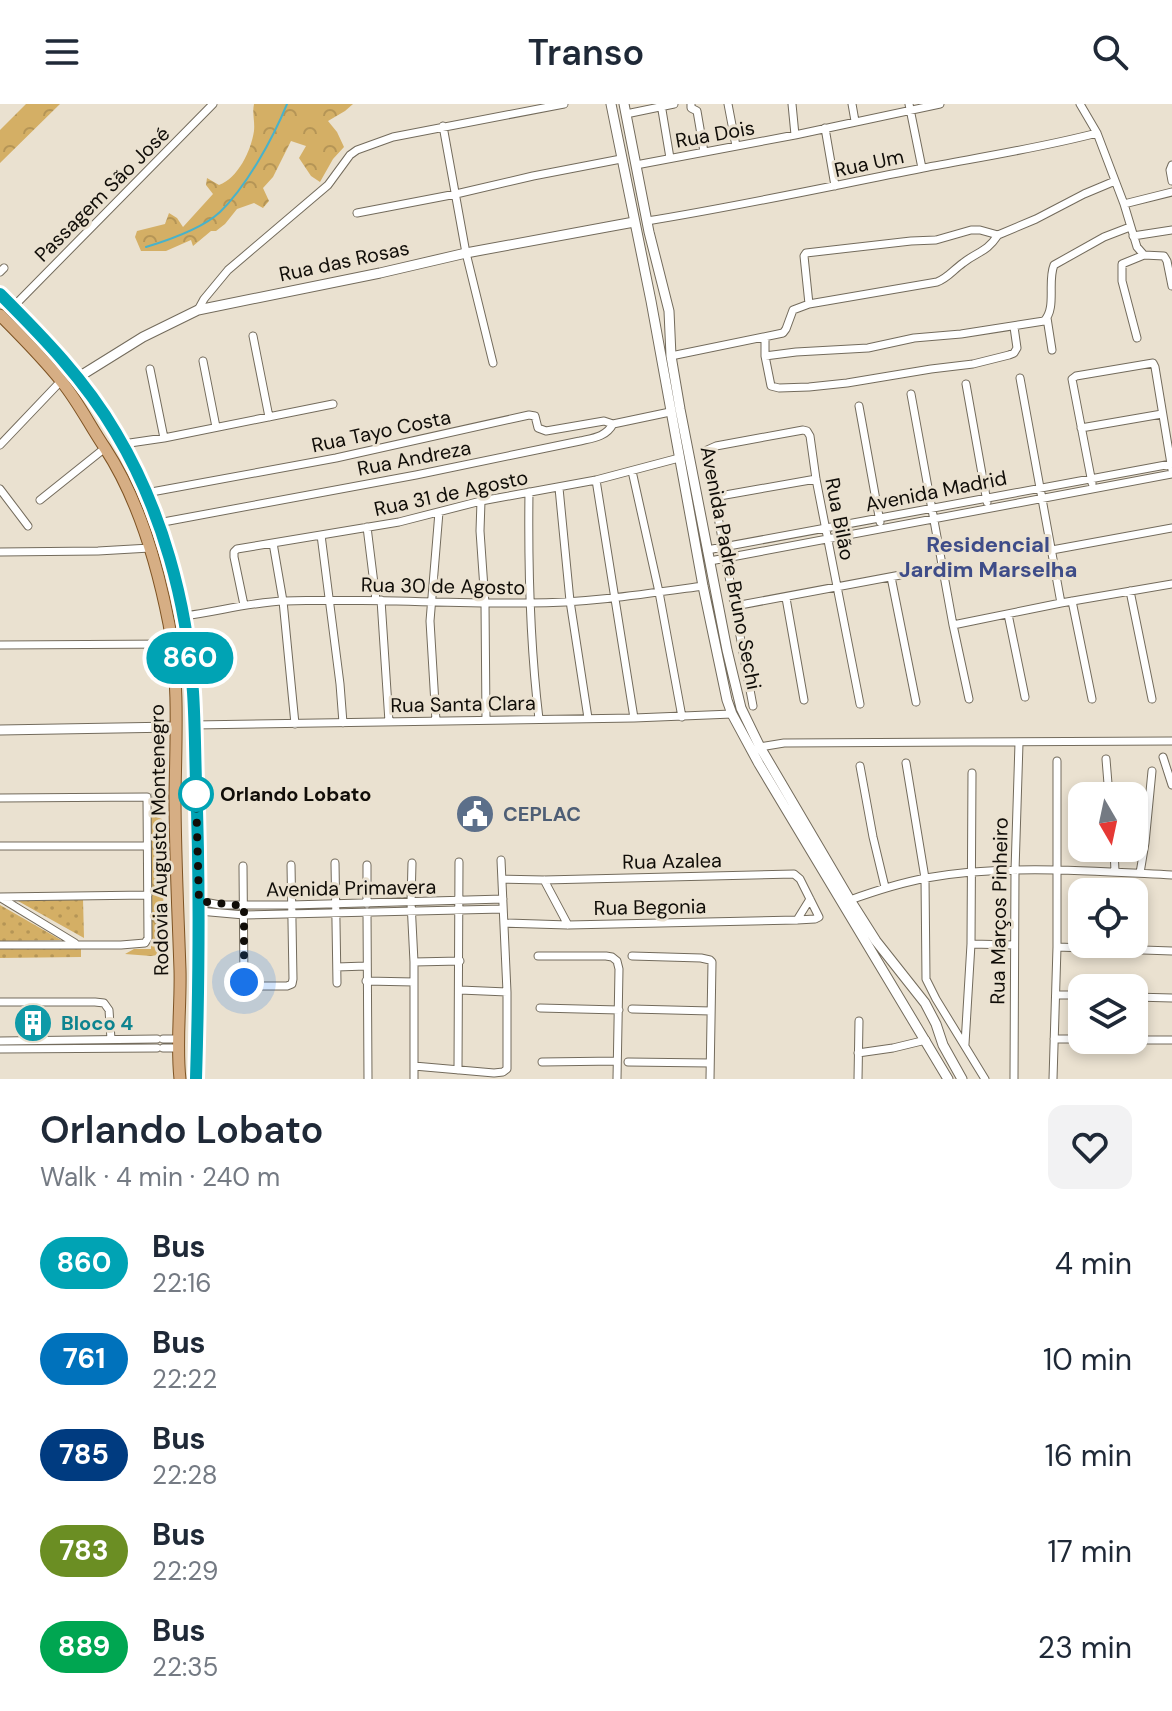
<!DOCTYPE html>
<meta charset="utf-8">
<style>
:root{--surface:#fff;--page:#f2f2f3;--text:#1f2937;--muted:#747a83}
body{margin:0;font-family:"DM Sans",sans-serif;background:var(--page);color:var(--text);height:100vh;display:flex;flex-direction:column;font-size:30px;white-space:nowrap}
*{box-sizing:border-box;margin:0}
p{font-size:26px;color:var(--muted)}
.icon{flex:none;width:44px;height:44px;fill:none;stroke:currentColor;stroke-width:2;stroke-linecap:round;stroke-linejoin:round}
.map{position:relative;height:975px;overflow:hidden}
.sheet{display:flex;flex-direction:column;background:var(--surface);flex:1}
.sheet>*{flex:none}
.badge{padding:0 16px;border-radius:26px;font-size:28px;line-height:52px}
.needle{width:52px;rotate:171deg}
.tools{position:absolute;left:1068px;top:678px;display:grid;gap:16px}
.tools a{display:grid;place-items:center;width:80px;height:80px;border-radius:16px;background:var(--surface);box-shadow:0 4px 12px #0003;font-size:40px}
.you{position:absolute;width:40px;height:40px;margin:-20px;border:6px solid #fff;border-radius:50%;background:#1a73e8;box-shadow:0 0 0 12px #1a73e833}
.map>.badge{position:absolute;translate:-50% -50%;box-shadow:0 0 0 4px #fff}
.round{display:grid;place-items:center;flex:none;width:84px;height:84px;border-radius:16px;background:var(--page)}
.head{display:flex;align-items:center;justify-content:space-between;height:136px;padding:0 40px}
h1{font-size:38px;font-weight:600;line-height:60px}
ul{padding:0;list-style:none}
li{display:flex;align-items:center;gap:24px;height:96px;padding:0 40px}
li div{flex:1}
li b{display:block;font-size:30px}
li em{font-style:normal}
li .badge{min-width:88px;font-weight:700;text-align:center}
header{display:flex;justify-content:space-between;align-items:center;height:104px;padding:0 40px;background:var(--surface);font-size:36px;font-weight:600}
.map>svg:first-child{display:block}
.grass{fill:url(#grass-dots)}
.forest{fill:url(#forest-crowns)}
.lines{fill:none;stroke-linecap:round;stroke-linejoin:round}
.stream{stroke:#48b2ca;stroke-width:2}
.street-tunnel{stroke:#c9c1b2;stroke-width:7;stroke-dasharray:7 3.5;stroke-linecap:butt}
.street-casing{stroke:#736b5c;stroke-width:9}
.secondary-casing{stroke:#736b5c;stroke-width:11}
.primary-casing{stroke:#7e5323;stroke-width:13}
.street{stroke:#fff;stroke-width:7}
.secondary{stroke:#fff;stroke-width:9}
.primary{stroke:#d6ae84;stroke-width:11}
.line-casing{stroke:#fff;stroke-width:18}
.line{stroke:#00a3b4;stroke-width:12}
.walk{stroke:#100d08;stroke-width:8;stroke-dasharray:0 14.4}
.stop-dot{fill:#fff;stroke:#00a3b4;stroke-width:4}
.labels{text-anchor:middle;stroke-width:6;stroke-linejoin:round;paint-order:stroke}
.street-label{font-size:20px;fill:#100d08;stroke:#eae1d0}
.stop-label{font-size:20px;font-weight:bold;fill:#100d08;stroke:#eae1d0;text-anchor:start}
.service-label{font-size:20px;font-weight:bold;fill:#4e5e75;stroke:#eae1d0;text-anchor:start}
.culture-label{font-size:20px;font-weight:bold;fill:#0d838f;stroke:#eae1d0;text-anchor:start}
.neighbourhood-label{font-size:22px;font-weight:bold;fill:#3e4c88;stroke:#eae1d0}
</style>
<header><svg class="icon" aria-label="menu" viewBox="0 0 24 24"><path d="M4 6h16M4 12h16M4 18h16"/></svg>Transo<svg class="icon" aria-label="search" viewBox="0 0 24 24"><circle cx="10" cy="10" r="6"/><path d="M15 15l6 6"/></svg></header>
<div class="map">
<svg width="1172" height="975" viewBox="0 0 1172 975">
<defs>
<pattern id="grass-dots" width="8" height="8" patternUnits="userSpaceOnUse" patternTransform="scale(2)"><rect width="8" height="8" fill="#d4af65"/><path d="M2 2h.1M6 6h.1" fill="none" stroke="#b59556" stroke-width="1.8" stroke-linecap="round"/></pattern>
<pattern id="forest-crowns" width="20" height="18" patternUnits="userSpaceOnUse" patternTransform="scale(2)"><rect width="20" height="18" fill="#d4af65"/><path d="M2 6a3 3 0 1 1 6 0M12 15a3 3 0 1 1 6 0" fill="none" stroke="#b59556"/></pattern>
</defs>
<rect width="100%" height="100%" fill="#eae1d0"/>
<!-- grass -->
<path class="grass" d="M 83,795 L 84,834 L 18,797 Z
M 0,801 L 61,836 L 0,837 Z
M 0,844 L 81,844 L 81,853 L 0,854 Z"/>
<!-- forest -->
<path class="forest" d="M 26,0 L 60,0 L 0,59 L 0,26 Z
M 254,0 L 353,0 L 345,7 L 328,17 L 337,28 L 344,43 L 333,55 L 320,78 L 311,72 L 299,54 L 306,42 L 291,37 L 273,73 L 263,84 L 269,97 L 263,104 L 254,99 L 237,105 L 225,120 L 216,127 L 211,127 L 193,142 L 191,136 L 166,147 L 141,147 L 135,133 L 137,127 L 165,120 L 169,109 L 177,114 L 183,123 L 213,90 L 206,81 L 207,74 L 219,81 C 238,74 251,47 254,27 C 255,17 252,9 254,0 Z
M 151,711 L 162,715 L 165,745 L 162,836 L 164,850 L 151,852 L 125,850 L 134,845 L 151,845 Z"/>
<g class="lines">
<!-- stream -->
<path class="stream" d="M 146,143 C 169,136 203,124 220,108 C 247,82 273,34 287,0"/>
<!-- street-tunnel -->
<path class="street-tunnel" d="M 147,693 L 175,692"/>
<!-- street casing -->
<g class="street-casing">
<path id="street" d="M 661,0 L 670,54
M 691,0 L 691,4 L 697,7 L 704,48
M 728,0 L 736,42
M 792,0 L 795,31
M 852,0 L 855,17
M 909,0 L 922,64
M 1080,0 L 1097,29 L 1124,100 L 1137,143 L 1144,151
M 626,10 L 674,0
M 443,22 L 466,149 L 493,259
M 825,24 L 835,82
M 636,61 L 795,31 L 940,0
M 1172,61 L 1170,66 L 1172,77
M 1124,100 L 1172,88
M 357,109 L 456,90 L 533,72 L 621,55
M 647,117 C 740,102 831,82 923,64 C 981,53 1040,44 1097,29
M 1133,132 L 1172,126
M 0,168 L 4,164
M 809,200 L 804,152 L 806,149 L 911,137 L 936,136 L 971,126 L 980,126 L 998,131 L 1036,115 L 1084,90 L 1115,77
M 13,203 L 213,0
M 198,206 L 204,195 L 228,166 L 328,81 L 350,51 L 357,46 L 393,33 L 564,0
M 1047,214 L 1052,246
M 253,232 L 269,313
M 765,234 L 765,252 L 771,282 L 779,284 L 809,283 L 847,279 L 931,265 L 973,260 L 1009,251 L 1014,249 L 1017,244 L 1014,223
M 1137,234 L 1122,177 L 1122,160 L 1144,151 L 1164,152 L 1167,157 L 1172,182
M 671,252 L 783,229 L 786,225 L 793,206 L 809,200 L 937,178 C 948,174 953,166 963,159 C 978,147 986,149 998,131
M 765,252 L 796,248 L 868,244 L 914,234 L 961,230 L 1044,217 C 1057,204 1047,178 1054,161 L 1104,133 L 1130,123
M 203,257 L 216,323
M 150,265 L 164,334
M 1020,274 L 1061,499
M 966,280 L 987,398
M 911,290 L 953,521 L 969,595
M 859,302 L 880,418
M 1081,324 L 1162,310
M 123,340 L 164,334 L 333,300
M 0,341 L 61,277
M 632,367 L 659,488 L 682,613
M 596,376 L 634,614
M 1092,379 L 1072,275 L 1076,272 L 1153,259 L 1155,263 L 1172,366
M 559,384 L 570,497 L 588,614
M 0,385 L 28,422
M 529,388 C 528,463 530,540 539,615
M 146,389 L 336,354 L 529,311 L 535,312 L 538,324 L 546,327 L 604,317 L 613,320
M 714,393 L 816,375
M 40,396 L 105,344
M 481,397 L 480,427 L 485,499 L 486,616
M 158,419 L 416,371 L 580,337 C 593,334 606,333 613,320 L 670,308
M 367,423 L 376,496
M 321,431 L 340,580 L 343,619
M 273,439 L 283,497 L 295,620
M 707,446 L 1171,360
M 1052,446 L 1172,424
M 0,448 L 98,447 L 150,444
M 710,457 L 1172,370
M 891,473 L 916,598
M 1130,487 L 1152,595
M 786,494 L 804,596
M 381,496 L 389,618
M 1072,497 L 1092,595
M 244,501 L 234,453 L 234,448 L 237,445 L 399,418 L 481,397 L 596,376 L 679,354
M 735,502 L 943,463
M 1008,510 L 1025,593
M 183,512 C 217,508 250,498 285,497 C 366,494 447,500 528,499 C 587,499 645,490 703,482
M 953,521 L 1061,499 L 1172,480
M 0,541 L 172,540
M 753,602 L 706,348 L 707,346 L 716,342 L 803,326 L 807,327 L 810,332 L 816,375 L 860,600
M 436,617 L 430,517 L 439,408
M 194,621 L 634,614 L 732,610
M 760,643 L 784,639 L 1172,637
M 1163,653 L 1172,681
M 1106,655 L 1109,692
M 906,659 L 925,774 L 926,875 L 936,895 L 985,975
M 860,662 L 873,733 L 885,783
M 0,694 L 147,693 L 148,834 L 145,839 L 121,841 L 0,841
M 0,742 L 147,742
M 1114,744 L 1115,768
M 335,759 L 337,879
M 412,759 L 411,798 L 414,858 L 414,975
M 243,762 L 244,878 L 248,882 L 287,882 L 292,880 L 293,875 L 291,761
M 1140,769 L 1145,739 L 1152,667
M 502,775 L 544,776 L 794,770 L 800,775 L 819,813 L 815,815 L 797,816 L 568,821 L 504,819
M 544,776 L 568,821
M 0,793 L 148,791
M 1,794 L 75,839
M 850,796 C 875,787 900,779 926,774 C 1005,760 1092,767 1172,771
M 199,797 L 220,801 L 291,801 L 503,795
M 367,800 L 367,761
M 199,807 L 244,811 L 503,805
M 367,808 L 368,975
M 797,816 L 810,795
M 971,840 L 1014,841
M 1057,843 L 1172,847
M 538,852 L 606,852 L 612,853 L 617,857 L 619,865 L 617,975
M 632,852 L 701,854 L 710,856 L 712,858 L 710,975
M 414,858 L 460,857
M 337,863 L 366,862
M 366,877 L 414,878
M 460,886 L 507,888
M 1056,891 L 1082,891
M 1134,893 L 1172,894
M 0,898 L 95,898 L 104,899 L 109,906 L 111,935
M 540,904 L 619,906
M 632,905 L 711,907
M 163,935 L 178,935
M 1054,935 L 1082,935
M 1134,936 L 1172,936
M 0,937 L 157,935
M 965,940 L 971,840 L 972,669
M 163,944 L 178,944
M 0,945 L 157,944
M 858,949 L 893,944 L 926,936
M 542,958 L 617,957
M 628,958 L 710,959
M 414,962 L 494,969 L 503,968 L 507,965 L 507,888 L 501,756
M 458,966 L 459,758
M 858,975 L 859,917
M 1014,975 L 1015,767 L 1019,639
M 1053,975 L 1057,843 L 1057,657"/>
</g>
<!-- secondary casing -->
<g class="secondary-casing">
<path id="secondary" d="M 611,0 L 651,197 L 703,482 L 727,596 L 732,610 L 759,660 L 948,975
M 624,0 L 649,128 L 669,207 L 671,252 L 680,305 L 727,546 L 741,604 L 760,643 L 850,796 L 876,837 L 925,899 L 936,920 L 943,941 L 962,975
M 77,274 L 143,233 L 198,206 L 380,169 L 466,149 L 634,118
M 0,626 L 175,623"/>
</g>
<!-- primary casing -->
<g class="primary-casing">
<path id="primary" d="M 0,189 C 45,235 92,282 122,339 C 163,415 187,501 193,588 C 195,618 194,648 196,678 C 200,777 199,876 196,975
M 0,211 C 21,232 43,254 62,278 C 79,299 90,322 105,344 C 139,396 157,459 169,520 C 179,575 176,634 175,690 C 175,749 178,807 180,866 C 181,902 176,939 180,975"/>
</g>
<!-- street -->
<use href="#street" class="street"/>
<!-- secondary -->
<use href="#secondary" class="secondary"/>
<!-- primary -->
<use href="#primary" class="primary"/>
</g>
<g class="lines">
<!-- line casing -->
<g class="line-casing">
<path id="line" d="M 0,190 C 43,233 85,276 116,329 C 162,406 187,498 193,588 C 195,618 195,648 196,678 C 200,777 199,876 196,975"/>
</g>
<!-- line -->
<use href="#line" class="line"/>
<!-- walk -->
<path class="walk" d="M 196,690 L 199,797 L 244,802 L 244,878"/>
</g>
<!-- icons -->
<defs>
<g id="civic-disc" transform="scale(2)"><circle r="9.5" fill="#5c6f8a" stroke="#eae1d0"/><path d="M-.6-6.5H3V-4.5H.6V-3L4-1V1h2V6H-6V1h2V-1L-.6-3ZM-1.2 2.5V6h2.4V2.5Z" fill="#fff"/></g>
<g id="building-disc" transform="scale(2)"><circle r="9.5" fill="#0f9aa8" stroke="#eae1d0"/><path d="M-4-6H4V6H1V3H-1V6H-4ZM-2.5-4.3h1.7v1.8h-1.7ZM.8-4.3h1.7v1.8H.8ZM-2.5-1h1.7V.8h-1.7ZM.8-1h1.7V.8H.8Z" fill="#fff"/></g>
</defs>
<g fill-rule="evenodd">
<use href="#civic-disc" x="475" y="710"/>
<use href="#building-disc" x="33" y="919"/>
</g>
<!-- markers -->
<circle class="stop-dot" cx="196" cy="690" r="16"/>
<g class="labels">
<!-- street labels -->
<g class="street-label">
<text transform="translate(715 30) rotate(-10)" y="7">Rua Dois</text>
<text transform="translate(869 59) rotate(-12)" y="7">Rua Um</text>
<text transform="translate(102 90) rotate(-45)" y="7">Passagem São José</text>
<text transform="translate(344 157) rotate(-12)" y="7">Rua das Rosas</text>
<text transform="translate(381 327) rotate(-12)" y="7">Rua Tayo Costa</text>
<text transform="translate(414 354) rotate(-11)" y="7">Rua Andreza</text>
<text transform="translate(936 387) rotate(-11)" y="7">Avenida Madrid</text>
<text transform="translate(451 389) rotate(-12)" y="7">Rua 31 de Agosto</text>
<text transform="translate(840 415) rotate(79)" y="7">Rua Bilão</text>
<text transform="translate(731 464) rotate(79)" y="7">Avenida Padre Bruno Sechi</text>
<text transform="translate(443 482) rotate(1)" y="7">Rua 30 de Agosto</text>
<text transform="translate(463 600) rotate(-1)" y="7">Rua Santa Clara</text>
<text transform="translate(159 736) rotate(-91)" y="7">Rodovia Augusto Montenegro</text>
<text transform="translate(672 757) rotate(-1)" y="7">Rua Azalea</text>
<text transform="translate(351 784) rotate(-1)" y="7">Avenida Primavera</text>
<text transform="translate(650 803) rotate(-1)" y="7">Rua Begonia</text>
<text transform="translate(999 807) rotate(-89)" y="7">Rua Marços Pinheiro</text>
</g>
<!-- stop labels -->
<g class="stop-label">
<text x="220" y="697">Orlando Lobato</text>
</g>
<!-- service labels -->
<g class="service-label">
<text x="503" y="717">CEPLAC</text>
</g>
<!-- culture labels -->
<g class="culture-label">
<text x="61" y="926">Bloco 4</text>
</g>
<!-- neighbourhood labels -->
<g class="neighbourhood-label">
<text x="988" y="448">Residencial<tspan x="988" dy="25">Jardim Marselha</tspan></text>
</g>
</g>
</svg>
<div class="tools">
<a><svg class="needle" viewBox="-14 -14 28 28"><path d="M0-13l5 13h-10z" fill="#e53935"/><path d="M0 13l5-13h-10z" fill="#747a83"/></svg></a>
<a><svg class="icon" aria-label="locate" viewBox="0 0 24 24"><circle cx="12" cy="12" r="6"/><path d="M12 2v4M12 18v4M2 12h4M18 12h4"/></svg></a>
<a><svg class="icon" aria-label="layers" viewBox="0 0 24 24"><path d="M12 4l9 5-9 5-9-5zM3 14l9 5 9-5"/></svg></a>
</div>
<div class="you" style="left:244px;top:878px"></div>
<b class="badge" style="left:190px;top:554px;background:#00a3b4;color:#fff">860</b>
</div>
<section class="sheet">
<div class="head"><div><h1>Orlando Lobato</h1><p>Walk · 4 min · 240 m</p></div><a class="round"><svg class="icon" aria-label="heart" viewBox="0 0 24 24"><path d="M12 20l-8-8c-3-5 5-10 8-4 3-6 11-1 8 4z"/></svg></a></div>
<ul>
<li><span class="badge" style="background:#00a3b4;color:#fff">860</span><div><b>Bus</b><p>22:16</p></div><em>4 min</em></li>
<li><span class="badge" style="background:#0072bc;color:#fff">761</span><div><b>Bus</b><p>22:22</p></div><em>10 min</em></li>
<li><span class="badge" style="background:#003b80;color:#fff">785</span><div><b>Bus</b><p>22:28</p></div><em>16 min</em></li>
<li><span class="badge" style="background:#6b8e23;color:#fff">783</span><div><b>Bus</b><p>22:29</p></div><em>17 min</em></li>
<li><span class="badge" style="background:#00a651;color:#fff">889</span><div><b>Bus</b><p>22:35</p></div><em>23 min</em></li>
</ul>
</section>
